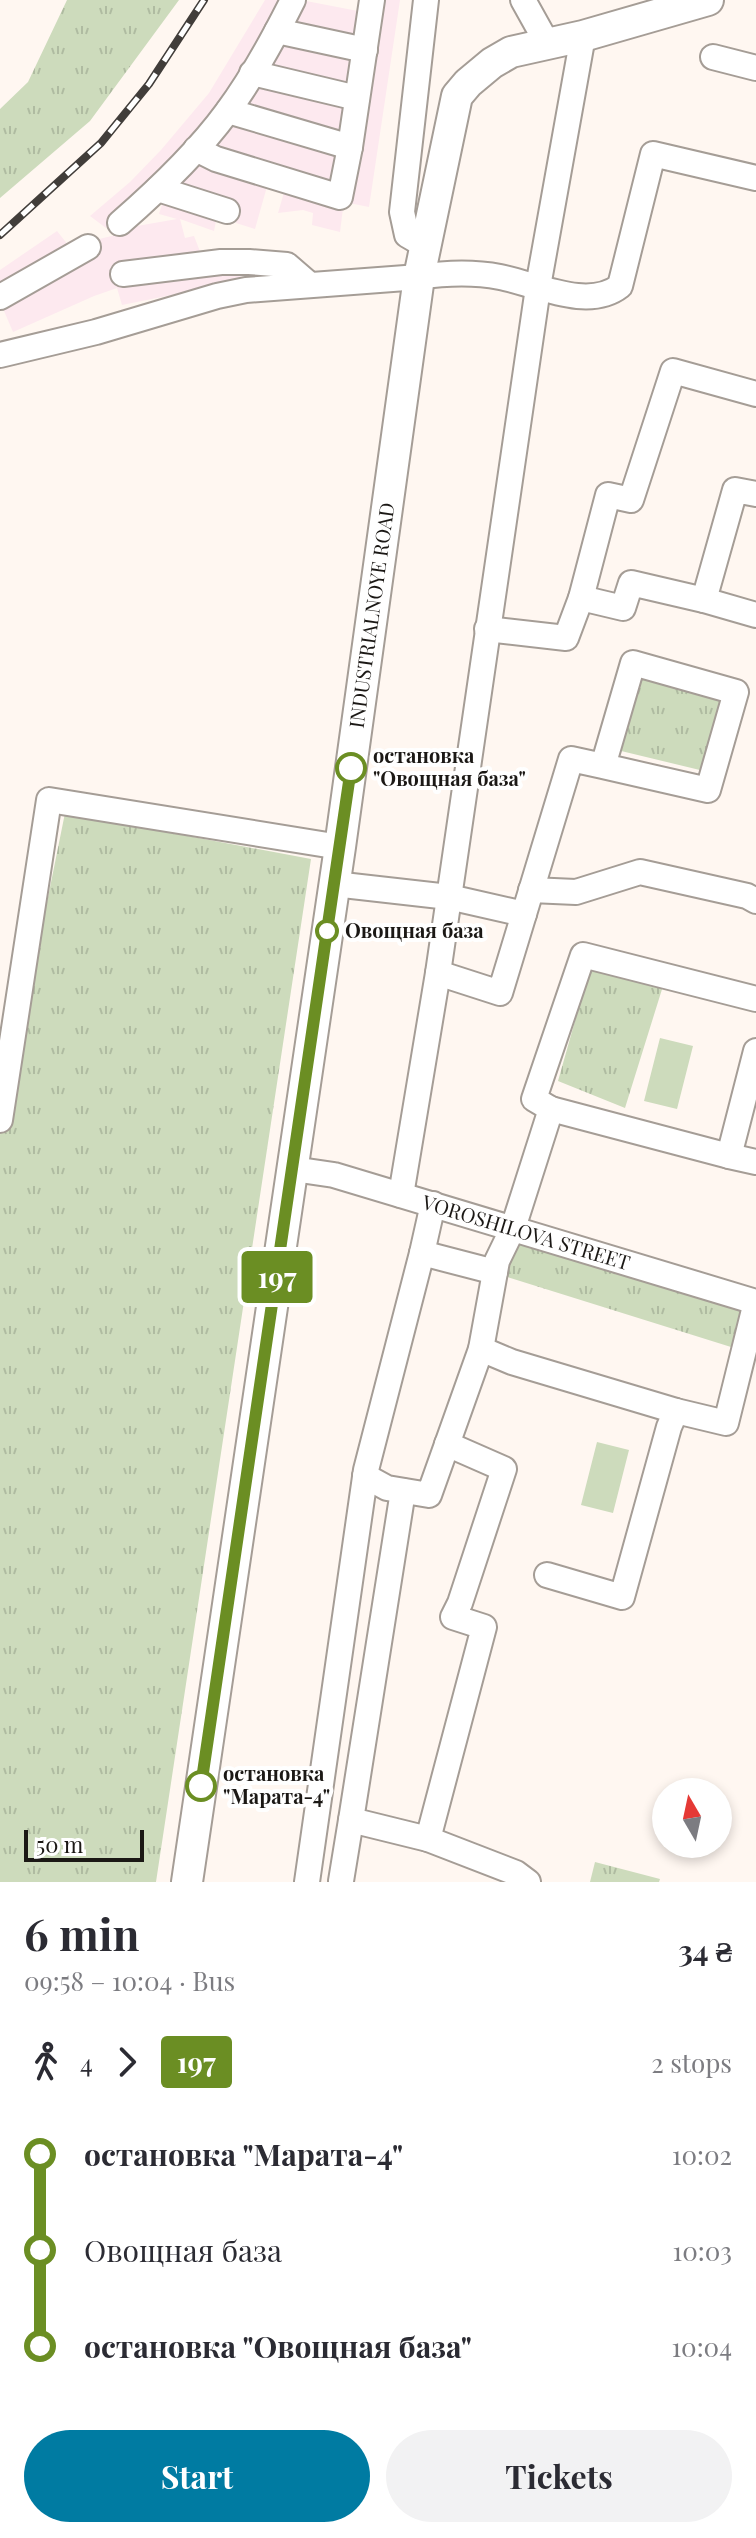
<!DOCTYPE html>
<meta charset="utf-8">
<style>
:root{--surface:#fff;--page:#f2f2f3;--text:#2b2b33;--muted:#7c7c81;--accent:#007ba2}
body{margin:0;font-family:"Playfair Display",serif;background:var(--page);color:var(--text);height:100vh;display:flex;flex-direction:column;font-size:30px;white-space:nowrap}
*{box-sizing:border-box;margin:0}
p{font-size:26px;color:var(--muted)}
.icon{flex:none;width:44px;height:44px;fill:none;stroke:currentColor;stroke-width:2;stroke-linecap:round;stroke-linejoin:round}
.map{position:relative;height:1882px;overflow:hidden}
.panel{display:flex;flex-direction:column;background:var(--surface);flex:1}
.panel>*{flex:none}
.badge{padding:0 16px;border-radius:6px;font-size:28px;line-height:52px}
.needle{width:52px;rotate:351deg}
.controls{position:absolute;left:652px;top:1778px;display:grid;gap:16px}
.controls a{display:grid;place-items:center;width:80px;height:80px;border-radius:50%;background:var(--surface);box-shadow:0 4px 12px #0003;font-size:40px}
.scale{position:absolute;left:24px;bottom:20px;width:120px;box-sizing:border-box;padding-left:8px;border:4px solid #1b1815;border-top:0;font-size:22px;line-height:28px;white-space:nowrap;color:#1b1815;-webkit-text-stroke:6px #fff;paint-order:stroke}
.map>.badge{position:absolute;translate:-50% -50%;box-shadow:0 0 0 4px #fff}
.legs{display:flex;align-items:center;gap:12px;height:88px;padding:0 24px;font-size:26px}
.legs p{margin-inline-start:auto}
.headline{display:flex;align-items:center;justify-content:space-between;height:136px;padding:0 24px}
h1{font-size:44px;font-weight:700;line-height:60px}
.action{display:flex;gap:16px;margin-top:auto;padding:16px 24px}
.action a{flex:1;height:92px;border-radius:48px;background:var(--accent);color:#fff;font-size:32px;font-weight:700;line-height:92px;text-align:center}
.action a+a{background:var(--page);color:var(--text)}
ul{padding:0 24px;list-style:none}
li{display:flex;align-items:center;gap:28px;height:96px;font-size:30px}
li i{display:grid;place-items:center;width:12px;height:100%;margin:0 10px;background:currentColor}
li i::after{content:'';width:20px;height:20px;margin:-10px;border:6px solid;border-radius:50%;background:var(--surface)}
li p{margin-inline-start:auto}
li:first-child i{background:linear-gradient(#0000 50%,currentColor 0)}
li:last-child i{background:linear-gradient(currentColor 50%,#0000 0)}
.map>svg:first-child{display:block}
.industrial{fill:#fde9ef}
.grass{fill:url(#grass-tufts)}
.garden{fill:#cddbbc}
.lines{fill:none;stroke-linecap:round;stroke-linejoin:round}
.minor-casing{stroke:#a59d96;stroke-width:28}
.major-casing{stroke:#a59d96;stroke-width:34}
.minor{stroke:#fff;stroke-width:24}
.major{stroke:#fff;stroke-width:30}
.rail-casing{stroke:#413d3a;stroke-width:8}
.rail{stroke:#fff;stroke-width:5;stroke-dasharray:15;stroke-linecap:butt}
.line-1-casing{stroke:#fff;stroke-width:18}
.line-1{stroke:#6b8e23;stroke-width:12}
.stop-1-dot{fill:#fff;stroke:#6b8e23;stroke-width:4}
.labels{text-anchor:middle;stroke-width:8;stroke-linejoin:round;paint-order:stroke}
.street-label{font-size:20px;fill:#1b1815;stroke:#fff}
.stop-label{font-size:20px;font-weight:bold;fill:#1b1815;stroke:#fff;text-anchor:start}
</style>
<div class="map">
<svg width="756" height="1882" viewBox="0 0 756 1882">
<defs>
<pattern id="grass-tufts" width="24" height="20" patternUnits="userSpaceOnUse" patternTransform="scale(2)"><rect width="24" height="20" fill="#cddbbc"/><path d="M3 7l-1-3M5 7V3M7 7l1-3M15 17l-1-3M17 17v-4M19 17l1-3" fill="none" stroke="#afbba1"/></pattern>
</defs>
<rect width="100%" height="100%" fill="#fff7f1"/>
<!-- industrial -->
<path class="industrial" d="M 265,0 L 285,0 L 211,119 L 106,228 L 90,216 L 130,182 L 161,150 L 209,93 Z
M 301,0 L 363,12 L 358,41 L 290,25 Z
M 381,0 L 400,0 L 369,207 L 349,203 Z
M 280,41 L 358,61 L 351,90 L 263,68 Z
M 253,81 L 351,108 L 344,138 L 240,108 Z
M 224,121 L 341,154 L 333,182 L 208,147 Z
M 192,160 L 268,183 L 255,229 L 236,223 L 238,207 L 172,186 Z
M 285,189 L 343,208 L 340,232 L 312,225 L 313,213 L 303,210 L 278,213 Z
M 164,198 L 217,216 L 214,231 L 180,219 L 185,238 L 194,236 L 201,254 L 112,268 L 118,287 L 160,278 L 240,269 L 241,281 L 122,305 L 117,288 L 94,296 L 13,332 L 1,304 L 95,240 L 120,234 L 120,229 L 177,219 L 159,214 Z
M 57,231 L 69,246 L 0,288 L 0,270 Z"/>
<!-- grass -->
<path class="grass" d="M 67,0 L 179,0 L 90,121 L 0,198 L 0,109 L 28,82 Z
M 639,674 L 724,699 L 704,771 L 617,750 Z
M 65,813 L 311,859 L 156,1882 L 0,1882 L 0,1135 Z
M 590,968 L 663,986 L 625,1108 L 558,1081 Z
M 513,1236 L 743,1307 L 731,1347 L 501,1275 Z
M 595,1862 L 660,1879 L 659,1882 L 590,1882 Z"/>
<!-- garden -->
<path class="garden" d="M 660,1038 L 693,1046 L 677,1109 L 644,1101 Z
M 597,1442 L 629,1450 L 613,1513 L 581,1505 Z"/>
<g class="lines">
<!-- minor casing -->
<g class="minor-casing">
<g id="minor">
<path d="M 523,0 L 547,43"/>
<path d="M 277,31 L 365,50"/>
<path d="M 713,57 L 756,68"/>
<path d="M 252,73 L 357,98"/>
<path d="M 228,111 L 350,147"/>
<path d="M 196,149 L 216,159 L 340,197 L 350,147 L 372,0"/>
<path d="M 158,189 L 227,211"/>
<path d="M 120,223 C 159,189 197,153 227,112 C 253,77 274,38 293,0"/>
<path d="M 426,246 L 407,235 L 402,212 L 426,0"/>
<path d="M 123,274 L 221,262 L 249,262 L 287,265 L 309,284"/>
<path d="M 0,297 L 88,247"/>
<path d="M 0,355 L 96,332 L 217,296 L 246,290 L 419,277 C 445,273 474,272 500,277 C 536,284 588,311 620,286 L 653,154 L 756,178"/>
<path d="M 581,598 L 623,608 L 631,583 L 704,600 L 735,490 L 756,494"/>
<path d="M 704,600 L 756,615"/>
<path d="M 487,629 L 566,638 L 581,598 L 608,495 L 631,500 L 673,371 L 756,394"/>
<path d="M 334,884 L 449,897 L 524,914 L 571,759 L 603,766 L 633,663 L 736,692 L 708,790 L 603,766"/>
<path d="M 531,890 L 576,892 L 640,872 L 747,896 L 756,901"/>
<path d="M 438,973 L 500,993 L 524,914"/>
<path d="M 756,999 L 583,955 L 534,1099 L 551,1109 L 729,1156 L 756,1051"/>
<path d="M 0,1120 L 49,800 L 340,847"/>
<path d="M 729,1156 L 756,1162"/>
<path id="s1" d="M 293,1169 L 334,1175 L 756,1302 L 726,1423 L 676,1411 L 512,1362 L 481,1349"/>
<path d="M 401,1195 L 438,973 L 539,281 L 583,36"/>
<path d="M 422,1253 L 495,1272"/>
<path d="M 365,1476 L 387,1488 L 429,1495 L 481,1349 L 497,1261 L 513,1228 L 551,1109"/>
<path d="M 403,1491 L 351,1820 L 428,1839 L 484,1627 L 453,1617 L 460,1603 L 504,1469 L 447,1444"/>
<path d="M 547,1575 L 622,1597 L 669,1427 L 676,1411"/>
<path d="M 428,1839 L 516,1873 L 528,1882"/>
<path d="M 341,1881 L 351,1820"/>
<path d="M 307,1882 L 366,1470 L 422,1253 L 433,1204"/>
</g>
</g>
<!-- major casing -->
<g class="major-casing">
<g id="major">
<path id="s2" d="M 187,1882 L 340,847 L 419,277 L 457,96 L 468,83 L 492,63 L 511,52 L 583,36 L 708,0"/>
</g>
</g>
<!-- minor -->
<use href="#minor" class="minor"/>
<!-- major -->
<use href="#major" class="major"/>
<!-- rail casing -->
<g class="rail-casing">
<path id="rail" d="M 0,235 L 101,143 L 149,84 L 204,0"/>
</g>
<!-- rail -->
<use href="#rail" class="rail"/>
</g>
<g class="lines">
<!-- line-1 casing -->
<g class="line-1-casing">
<path id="line-1" d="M 201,1786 L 351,768"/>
</g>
<!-- line-1 -->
<use href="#line-1" class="line-1"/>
</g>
<!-- markers -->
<g class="stop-1-dot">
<circle cx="351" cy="768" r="14"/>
<circle cx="327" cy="931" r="10"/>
<circle cx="201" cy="1786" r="14"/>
</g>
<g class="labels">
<!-- street labels -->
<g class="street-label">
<text dy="7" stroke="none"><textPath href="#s2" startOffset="1280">INDUSTRIALNOYE ROAD</textPath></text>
<text dy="7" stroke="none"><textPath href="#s1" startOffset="242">VOROSHILOVA STREET</textPath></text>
</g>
<!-- stop labels -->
<g class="stop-label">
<text x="373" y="763">остановка<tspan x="373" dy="23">"Овощная база"</tspan></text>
<text x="345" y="938">Овощная база</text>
<text x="223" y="1781">остановка<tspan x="223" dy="23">"Марата-4"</tspan></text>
</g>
</g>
</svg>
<div class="controls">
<a><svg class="needle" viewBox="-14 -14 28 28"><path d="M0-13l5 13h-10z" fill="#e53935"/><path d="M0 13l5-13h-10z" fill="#7c7c81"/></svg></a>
</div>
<div class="scale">50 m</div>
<b class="badge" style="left:277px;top:1277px;background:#6b8e23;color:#fff">197</b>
</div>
<section class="panel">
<div class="headline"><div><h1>6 min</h1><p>09:58 – 10:04 · Bus</p></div><b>34 ₴</b></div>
<div class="legs"><svg class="icon" aria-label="walk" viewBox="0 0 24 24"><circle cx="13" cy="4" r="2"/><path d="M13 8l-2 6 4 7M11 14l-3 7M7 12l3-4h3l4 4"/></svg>4<svg class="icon" aria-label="forward" viewBox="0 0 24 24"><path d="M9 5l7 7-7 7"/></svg><b class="badge" style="background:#6b8e23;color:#fff">197</b><p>2 stops</p></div>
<ul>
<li><i style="color:#6b8e23"></i><b>остановка &quot;Марата-4&quot;</b><p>10:02</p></li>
<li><i style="color:#6b8e23"></i><span>Овощная база</span><p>10:03</p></li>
<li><i style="color:#6b8e23"></i><b>остановка &quot;Овощная база&quot;</b><p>10:04</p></li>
</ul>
<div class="action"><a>Start</a><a>Tickets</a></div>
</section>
